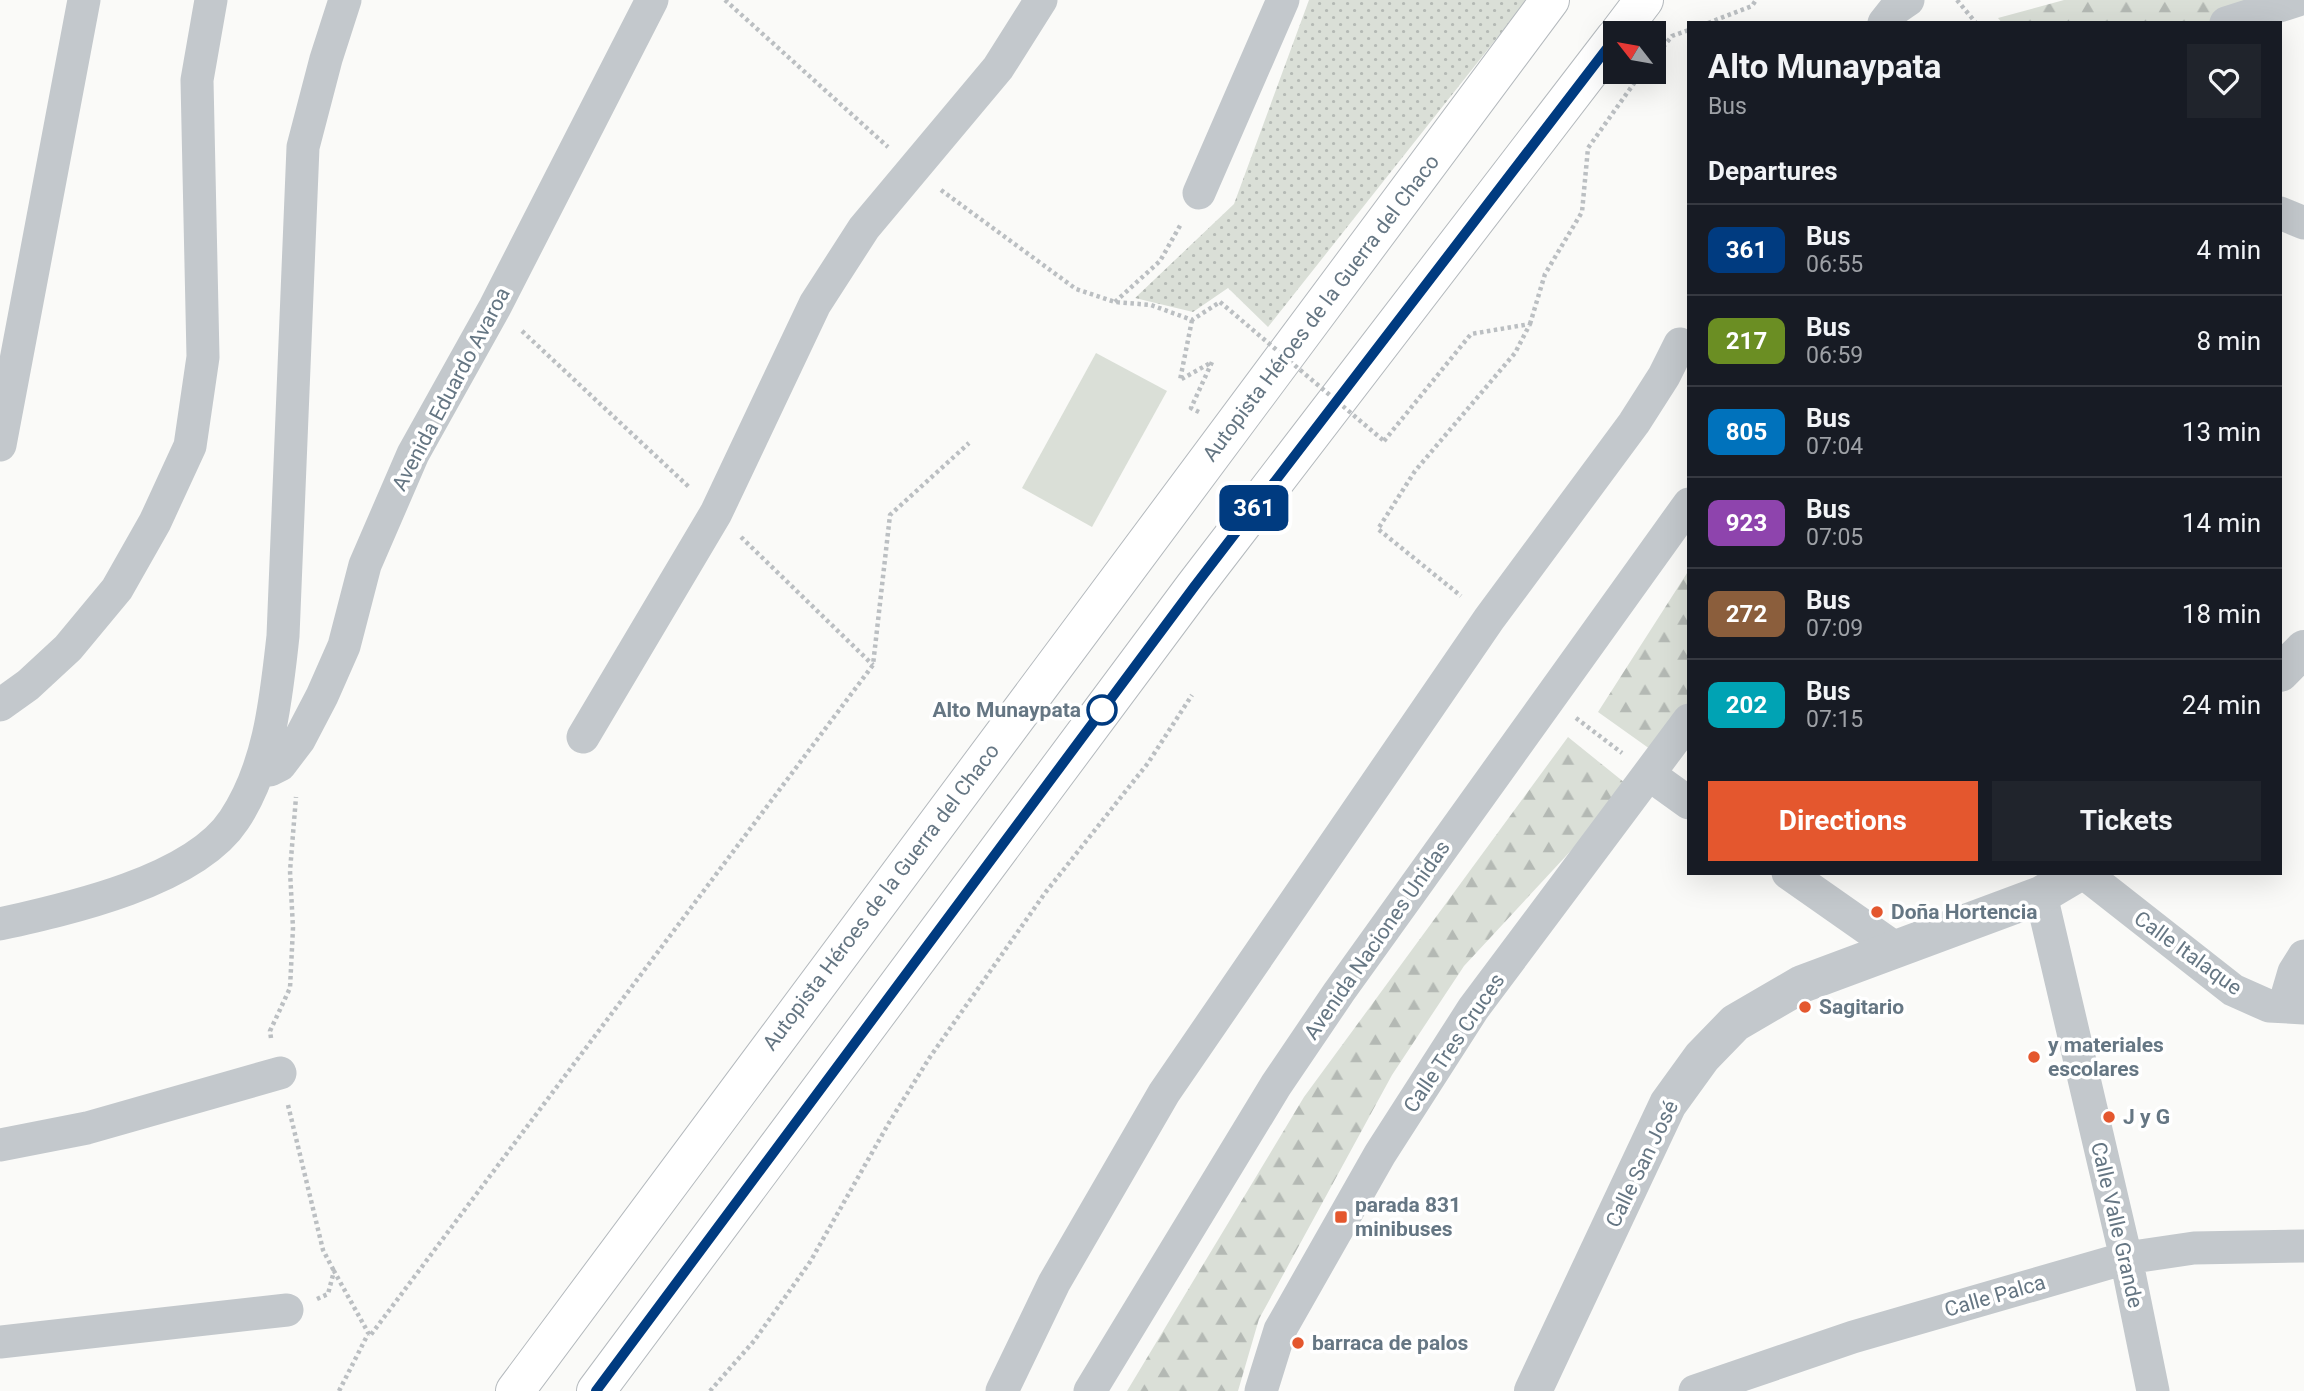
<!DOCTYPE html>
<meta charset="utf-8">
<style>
:root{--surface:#171b24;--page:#20242c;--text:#f1f3f6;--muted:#9ea1a6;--line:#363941;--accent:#e4572e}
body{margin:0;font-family:Roboto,sans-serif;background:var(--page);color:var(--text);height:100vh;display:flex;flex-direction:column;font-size:26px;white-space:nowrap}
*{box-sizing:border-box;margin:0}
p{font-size:23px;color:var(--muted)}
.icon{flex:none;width:38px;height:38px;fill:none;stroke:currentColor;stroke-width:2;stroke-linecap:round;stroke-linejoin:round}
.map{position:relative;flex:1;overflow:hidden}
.side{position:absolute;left:1687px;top:21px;width:595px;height:854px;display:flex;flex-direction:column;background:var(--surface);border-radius:0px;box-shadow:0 7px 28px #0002}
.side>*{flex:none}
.badge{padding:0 14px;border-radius:10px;font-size:24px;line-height:46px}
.needle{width:46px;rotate:301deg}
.tools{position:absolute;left:1603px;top:21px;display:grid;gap:14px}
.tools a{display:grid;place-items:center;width:63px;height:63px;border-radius:0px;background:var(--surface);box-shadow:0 7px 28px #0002;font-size:35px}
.map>.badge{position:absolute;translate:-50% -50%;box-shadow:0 0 0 4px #fff}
h2{padding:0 21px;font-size:26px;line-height:63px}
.round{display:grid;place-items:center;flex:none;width:74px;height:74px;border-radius:0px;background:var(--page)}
.head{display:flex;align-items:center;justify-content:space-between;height:119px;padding:0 21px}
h1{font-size:33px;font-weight:700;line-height:52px}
.primary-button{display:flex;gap:14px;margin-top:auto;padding:14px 21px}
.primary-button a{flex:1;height:80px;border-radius:0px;background:var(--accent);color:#fff;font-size:28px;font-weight:700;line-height:80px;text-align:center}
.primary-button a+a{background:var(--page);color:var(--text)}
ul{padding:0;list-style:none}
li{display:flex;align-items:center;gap:21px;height:91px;padding:0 21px;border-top:2px solid var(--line)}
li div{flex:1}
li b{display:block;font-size:26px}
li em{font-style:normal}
li .badge{min-width:77px;font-weight:700;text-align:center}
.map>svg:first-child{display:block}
.grass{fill:url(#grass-dots)}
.forest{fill:url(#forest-firs)}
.garden{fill:#dadfd7}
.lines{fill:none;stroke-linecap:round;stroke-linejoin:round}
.motorway-casing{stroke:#b4b9bd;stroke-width:40}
.path{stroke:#bbbfc2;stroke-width:4.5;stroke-dasharray:3.5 3.5;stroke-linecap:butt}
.minor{stroke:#c3c8cc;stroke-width:33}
.tertiary{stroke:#c3c8cc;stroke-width:38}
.motorway{stroke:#fff;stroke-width:38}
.path-bridge{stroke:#bbbfc2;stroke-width:4.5;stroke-dasharray:3.5 3.5;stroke-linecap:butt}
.line-casing{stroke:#fff;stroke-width:16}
.line{stroke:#003b80;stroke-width:10}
.stop-dot{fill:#fff;stroke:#003b80;stroke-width:3.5}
.poi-dot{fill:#e4572e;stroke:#fff;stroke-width:2.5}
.labels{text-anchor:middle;stroke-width:7;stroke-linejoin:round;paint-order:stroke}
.street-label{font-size:21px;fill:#657683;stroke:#fff}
.stop-label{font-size:21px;font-weight:bold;fill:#657683;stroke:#fff;text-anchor:end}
.poi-label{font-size:21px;font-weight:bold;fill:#657683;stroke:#fff;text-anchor:start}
</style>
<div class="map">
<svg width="2304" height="1391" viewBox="0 0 2304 1391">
<defs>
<pattern id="grass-dots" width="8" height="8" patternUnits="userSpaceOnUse" patternTransform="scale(1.75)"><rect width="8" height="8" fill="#dadfd7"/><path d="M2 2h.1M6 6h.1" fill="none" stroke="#b4b9b4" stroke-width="1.8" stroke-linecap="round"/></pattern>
<pattern id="forest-firs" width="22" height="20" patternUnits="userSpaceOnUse" patternTransform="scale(1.75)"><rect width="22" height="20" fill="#dadfd7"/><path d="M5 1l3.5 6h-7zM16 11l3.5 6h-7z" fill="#b4b9b4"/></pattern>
</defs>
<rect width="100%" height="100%" fill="#fafaf8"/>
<!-- grass -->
<path class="grass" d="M 1309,0 L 1527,0 L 1268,327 L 1228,288 L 1193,312 L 1135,298 L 1234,204 Z"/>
<!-- forest -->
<path class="forest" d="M 2064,0 L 2304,0 L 2274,23 L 2002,23 L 1998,18 Z
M 1689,570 L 1689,720 L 1664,759 L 1598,712 Z
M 1568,737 L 1630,787 L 1464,966 L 1392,1075 L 1259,1319 L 1238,1391 L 1127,1391 L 1304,1097 Z"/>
<!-- garden -->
<path class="garden" d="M 1096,353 L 1167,391 L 1092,527 L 1022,488 Z"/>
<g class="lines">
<!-- motorway casing -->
<g class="motorway-casing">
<path id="motorway" d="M 1619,33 L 1644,0
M 515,1391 L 1550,0
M 596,1391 L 1194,587 L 1615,38"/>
</g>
<!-- path -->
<path class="path" d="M 725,0 L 888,147
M 1957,0 L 1976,23
M 1708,23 L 1752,6 L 1756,0
M 1654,58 L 1672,36 L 1689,30
M 941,190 L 1076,289 L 1115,302 L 1151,305 L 1192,320 L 1220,302
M 1115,302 L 1160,261 L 1181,224
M 1192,320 L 1180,380 L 1212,362 L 1191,408 L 1199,412
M 1530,324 L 1545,274 L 1582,212 L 1588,148 L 1642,72
M 522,331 L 689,487
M 1384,441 L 1471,334 L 1530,324 L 1515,353 L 1415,471 L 1378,529 L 1461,596
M 741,537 L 873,665
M 1576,718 L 1622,753
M 271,1038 L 270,1031 L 290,988 L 293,928 L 290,871 L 296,797
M 288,1105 L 323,1250 L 334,1271
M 317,1299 L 328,1294 L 334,1271 L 370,1336 L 873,665 L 890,515 L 969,443
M 339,1391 L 368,1334
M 710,1391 L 754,1341 L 810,1262 L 890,1121 L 930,1057 L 1045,893 L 1148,763 L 1192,695"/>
<!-- minor -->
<path class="minor" d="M 1884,23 L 1895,9 L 1908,0
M 2226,23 L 2298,0
M 1199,193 L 1283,0
M 2280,213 L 2304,223
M 0,445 L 84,0
M 0,705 L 28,685 L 68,648 L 117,589 L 155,522 L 190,446 L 203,357 L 197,80 L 211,0
M 583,737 L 716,513 L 815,304 L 864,228 L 998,68 L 1041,0
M 259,769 L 270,770 L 280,765 L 299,740 L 322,696 L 344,646 L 365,565 L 413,454 L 495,307 L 652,0
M 1650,775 L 1689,803
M 1788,873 L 1895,948
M 2084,873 L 2233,990 L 2269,1006 L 2304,1008
M 2041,895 L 2126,1258 L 2153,1391
M 0,924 C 68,909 194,881 234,820 C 270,766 276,698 283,636 L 303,147 L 326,59 L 345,0
M 2284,1006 L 2294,972 L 2304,956
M 0,1145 L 87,1128 L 280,1073
M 0,1342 L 287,1310
M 1002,1391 L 1054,1283 L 1164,1093 L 1489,619 L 1634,423 L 1664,376 L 1680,344
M 1090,1391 L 1276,1085 L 1339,992 L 1689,504
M 1261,1391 L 1280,1330 L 1380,1154 L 1473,1009 L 1689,720
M 1695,1391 L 1853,1337 L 2126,1258 L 2194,1248 L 2304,1246"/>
<!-- tertiary -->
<path class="tertiary" d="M 2280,673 L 2304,649
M 1533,1391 L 1668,1104 L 1702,1057 L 1735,1023 L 1802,984 L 2041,895 L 2078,873"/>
<!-- motorway -->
<use href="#motorway" class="motorway"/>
<!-- path-bridge -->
<path class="path-bridge" d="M 1220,302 L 1384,441"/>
</g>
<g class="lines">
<!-- line casing -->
<g class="line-casing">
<path id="line" d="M 596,1391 L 1194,587 L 1615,38"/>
</g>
<!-- line -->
<use href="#line" class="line"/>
</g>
<!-- markers -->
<circle class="stop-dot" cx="1102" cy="710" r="14"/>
<g class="poi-dot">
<circle cx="1877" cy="912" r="7"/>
<circle cx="1805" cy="1007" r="7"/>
<circle cx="2034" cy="1057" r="7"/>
<circle cx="2109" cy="1117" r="7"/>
<rect x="1334" y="1210" width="14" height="14" rx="3.5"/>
<circle cx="1298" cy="1343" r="7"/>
</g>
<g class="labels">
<!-- street labels -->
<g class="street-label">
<text transform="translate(1321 308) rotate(-53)" y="7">Autopista Héroes de la Guerra del Chaco</text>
<text transform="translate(451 389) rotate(-62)" y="7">Avenida Eduardo Avaroa</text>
<text transform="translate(881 897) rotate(-53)" y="7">Autopista Héroes de la Guerra del Chaco</text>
<text transform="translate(1377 940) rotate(-55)" y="7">Avenida Naciones Unidas</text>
<text transform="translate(2188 953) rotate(36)" y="7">Calle Italaque</text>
<text transform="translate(1454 1043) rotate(-56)" y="7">Calle Tres Cruces</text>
<text transform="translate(1642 1164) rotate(-64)" y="7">Calle San José</text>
<text transform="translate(2117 1225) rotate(77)" y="7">Calle Valle Grande</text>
<text transform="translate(1995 1296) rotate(-16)" y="7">Calle Palca</text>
</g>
<!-- stop labels -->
<g class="stop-label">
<text x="1081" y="717">Alto Munaypata</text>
</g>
<!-- poi labels -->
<g class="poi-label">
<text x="1891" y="919">Doña Hortencia</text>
<text x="1819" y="1014">Sagitario</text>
<text x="2048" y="1052">y materiales<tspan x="2048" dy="24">escolares</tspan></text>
<text x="2123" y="1124">J y G</text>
<text x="1355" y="1212">parada 831<tspan x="1355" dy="24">minibuses</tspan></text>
<text x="1312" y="1350">barraca de palos</text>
</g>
</g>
</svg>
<div class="tools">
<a><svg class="needle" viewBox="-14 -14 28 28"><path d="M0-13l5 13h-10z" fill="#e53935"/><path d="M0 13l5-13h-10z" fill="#9ea1a6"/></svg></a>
</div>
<b class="badge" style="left:1254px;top:508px;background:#003b80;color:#fff">361</b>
<section class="side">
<div class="head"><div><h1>Alto Munaypata</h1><p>Bus</p></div><a class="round"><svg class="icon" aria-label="heart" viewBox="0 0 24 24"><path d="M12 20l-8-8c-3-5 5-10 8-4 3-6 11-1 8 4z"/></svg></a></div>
<h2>Departures</h2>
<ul>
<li><span class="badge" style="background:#003b80;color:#fff">361</span><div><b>Bus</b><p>06:55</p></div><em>4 min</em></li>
<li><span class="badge" style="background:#6b8e23;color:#fff">217</span><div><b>Bus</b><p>06:59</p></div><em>8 min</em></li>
<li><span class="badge" style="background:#0072bc;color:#fff">805</span><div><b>Bus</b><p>07:04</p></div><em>13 min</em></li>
<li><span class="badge" style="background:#8e44ad;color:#fff">923</span><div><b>Bus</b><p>07:05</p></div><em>14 min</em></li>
<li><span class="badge" style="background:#8b5e3c;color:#fff">272</span><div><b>Bus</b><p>07:09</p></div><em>18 min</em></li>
<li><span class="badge" style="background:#00a3b4;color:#fff">202</span><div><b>Bus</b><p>07:15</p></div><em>24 min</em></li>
</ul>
<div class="primary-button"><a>Directions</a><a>Tickets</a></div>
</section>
</div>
